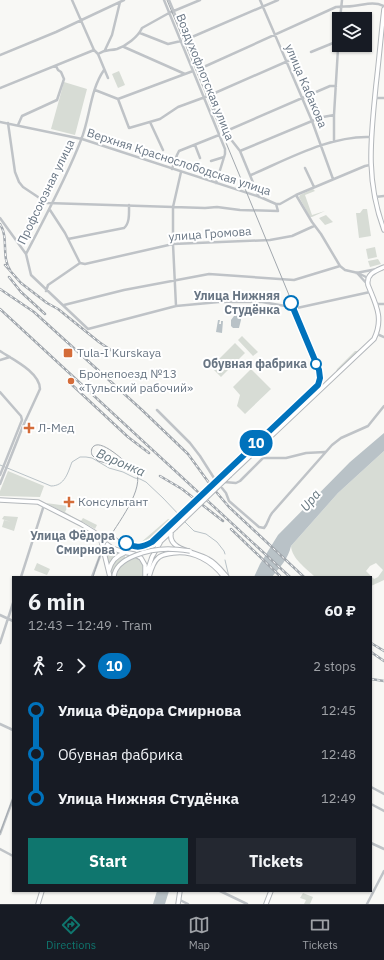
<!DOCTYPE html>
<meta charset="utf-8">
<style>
:root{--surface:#171b24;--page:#242831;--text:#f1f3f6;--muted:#9ea1a6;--line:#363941;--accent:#0f766e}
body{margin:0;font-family:"IBM Plex Sans",sans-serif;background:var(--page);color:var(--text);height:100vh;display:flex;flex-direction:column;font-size:15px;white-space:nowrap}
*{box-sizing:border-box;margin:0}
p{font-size:13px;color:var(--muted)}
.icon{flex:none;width:22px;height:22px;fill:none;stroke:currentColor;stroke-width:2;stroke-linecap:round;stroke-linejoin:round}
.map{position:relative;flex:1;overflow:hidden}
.side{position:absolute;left:12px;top:576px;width:360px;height:316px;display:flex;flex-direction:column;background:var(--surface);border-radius:0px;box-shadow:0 1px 3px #0004}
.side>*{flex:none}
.badge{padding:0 8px;border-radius:13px;font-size:14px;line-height:26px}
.tools{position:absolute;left:332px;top:12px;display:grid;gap:8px}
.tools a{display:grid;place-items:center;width:40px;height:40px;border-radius:0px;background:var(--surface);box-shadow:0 1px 3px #0004;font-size:20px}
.map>.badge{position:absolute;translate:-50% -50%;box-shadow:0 0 0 2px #fff}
.legs{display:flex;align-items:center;gap:6px;height:44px;padding:0 16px;font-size:13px}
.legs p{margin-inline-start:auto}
.head{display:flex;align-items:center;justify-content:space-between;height:68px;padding:0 16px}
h1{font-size:22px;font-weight:700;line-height:30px}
.cta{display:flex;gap:8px;margin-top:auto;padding:8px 16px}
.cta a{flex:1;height:46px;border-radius:0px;background:var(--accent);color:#fff;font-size:16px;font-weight:700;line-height:46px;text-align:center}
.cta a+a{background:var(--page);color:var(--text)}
ul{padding:0 16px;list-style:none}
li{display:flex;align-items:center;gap:14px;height:44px;font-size:15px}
li i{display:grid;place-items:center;width:6px;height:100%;margin:0 5px;background:currentColor}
li i::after{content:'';width:10px;height:10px;margin:-5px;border:3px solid;border-radius:50%;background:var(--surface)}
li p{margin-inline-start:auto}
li:first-child i{background:linear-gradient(#0000 50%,currentColor 0)}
li:last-child i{background:linear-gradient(currentColor 50%,#0000 0)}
.dock{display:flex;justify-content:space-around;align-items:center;height:56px;border-top:1px solid var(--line);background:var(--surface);font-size:11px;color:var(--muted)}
.dock a{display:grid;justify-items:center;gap:2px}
.dock .active{color:var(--accent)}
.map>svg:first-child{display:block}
.green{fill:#d7dcd5;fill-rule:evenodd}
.water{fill:#b9c2c7}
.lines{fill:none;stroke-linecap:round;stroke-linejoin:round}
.stream{stroke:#b9c2c7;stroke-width:1}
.major-casing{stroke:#b3b7bb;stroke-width:5.5}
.minor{stroke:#bfc3c7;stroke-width:2.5}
.major{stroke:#fff;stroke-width:3.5}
.tram{stroke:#a1a7ad;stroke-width:1}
.rail-casing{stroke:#a1a7ad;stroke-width:2.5}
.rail{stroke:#fff;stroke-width:1;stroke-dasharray:3;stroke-linecap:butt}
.major-bridge-casing{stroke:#b3b7bb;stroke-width:5.5;stroke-linecap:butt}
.major-bridge{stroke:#fff;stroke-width:3.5}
.line-1-casing{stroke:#fff;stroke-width:9}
.line-1{stroke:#0072bc;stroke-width:6}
.stop-1-dot{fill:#fff;stroke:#0072bc;stroke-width:2}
.poi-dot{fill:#d46c39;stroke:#fff;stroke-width:1.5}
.labels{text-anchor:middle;stroke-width:4;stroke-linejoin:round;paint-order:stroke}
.street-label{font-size:12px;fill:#697684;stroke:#fff}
.stop-label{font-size:12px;font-weight:bold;fill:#697684;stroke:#fff;text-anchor:end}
.poi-label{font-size:12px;fill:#697684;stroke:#fff;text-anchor:start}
.water-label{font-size:13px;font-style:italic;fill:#65767f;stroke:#fff}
</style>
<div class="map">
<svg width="384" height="904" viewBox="0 0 384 904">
<rect width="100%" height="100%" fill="#f8f8f5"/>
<!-- green -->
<path class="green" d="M 119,71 L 125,85 L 118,88 L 112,74 Z
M 64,82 L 87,89 L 75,135 L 51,129 Z
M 313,189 L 315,191 L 305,195 L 312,215 L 325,211 L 312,217 L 310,217 L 299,197 L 300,195 Z
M 363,209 L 367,209 L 371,236 L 359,238 L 356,213 L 360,213 Z
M 326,215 L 333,222 L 325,225 L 319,218 Z
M 375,247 L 377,257 L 368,259 L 366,249 Z
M 378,259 L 381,264 L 370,267 L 368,261 Z
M 242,336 L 258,352 L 253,356 L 238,340 Z
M 235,343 L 245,353 L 221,377 L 211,367 Z
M 355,351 L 359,351 L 336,372 L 337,369 Z
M 251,369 L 271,389 L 245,414 L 237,406 L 240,395 L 233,387 Z
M 384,451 L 384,580 L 371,586 L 371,577 L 315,577 C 306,568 292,559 291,546 L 338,493 ZM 376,563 L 383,570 L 378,577 L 374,579 L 366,571 L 370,566 Z
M 8,471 L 44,486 L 40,497 L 0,496 L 0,491 Z
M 46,503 L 68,506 L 65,512 L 76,519 Z
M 4,516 L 18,517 L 14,531 L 2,527 L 4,520 L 11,522 L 2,519 Z
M 83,518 L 97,525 L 95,529 L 81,521 Z
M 168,519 L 173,520 C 164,528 147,549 135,546 C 130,545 127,542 124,540 L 124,538 L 139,544 Z
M 106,546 L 119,553 L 114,555 L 109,564 L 104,547 Z
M 125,555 L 125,558 C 118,563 113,568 113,577 L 111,577 C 110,567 114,558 125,555 Z
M 138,557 L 144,564 L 143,577 L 116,577 C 119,565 126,561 138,557 Z
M 37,563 L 50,569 L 47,575 L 34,570 Z
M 303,893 L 313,897 L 310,904 L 304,904 L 306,900 L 300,898 Z"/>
<!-- water -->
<path class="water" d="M 237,312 L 240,312 L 241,320 L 239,328 L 233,328 L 231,326 L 231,320 Z
M 218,320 L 220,320 L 219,324 L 221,324 L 221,321 L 223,321 L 222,333 L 216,332 Z
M 384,433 L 384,451 L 338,493 L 291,546 C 288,559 280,567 272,577 L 254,577 L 260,564 L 278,535 L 350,462 Z
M 157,891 L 169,891 L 165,904 L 153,904 Z"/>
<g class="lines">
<!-- stream -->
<path class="stream" d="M 0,465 L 51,486 C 65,486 68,472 72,462 L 80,457 L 86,457 L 92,458 L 109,468 L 123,472 L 135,478 L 140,479 L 146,482 L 163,498 L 182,518
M 184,521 L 194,531 L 206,534 L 217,542 L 224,551 L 225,554
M 225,560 L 229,577"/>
<!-- major casing -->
<g class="major-casing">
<path id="major" d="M 384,9 C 381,35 379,60 376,85 C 371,137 365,179 384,230
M 230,475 L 374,339 C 384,318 376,305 368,285 C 366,274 375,271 384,267
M 0,500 L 38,502 L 81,524 L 94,532 L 105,543 L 112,548 L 123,552 L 134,554 L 141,558 L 145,565 L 145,577
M 171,534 C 168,550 197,552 208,559 C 216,563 221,570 227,577
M 101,540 L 110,577
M 144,551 L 160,542 L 175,528
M 109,570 C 111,562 116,556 124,553
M 147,572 L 152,557 L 160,543
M 149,577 C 151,570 153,562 158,558 C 162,554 168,554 173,553 C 193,550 212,561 224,577
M 38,904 L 42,891
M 178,904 L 180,891
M 266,904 L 271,891"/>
</g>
<!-- minor -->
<path class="minor" d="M 72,0 L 94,50 L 98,54 L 108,78
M 164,0 L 225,149 L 225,154 L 216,183
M 169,0 L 222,128 L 240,151 L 259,197
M 260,0 L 312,121 L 333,179
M 340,19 L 342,0
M 140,33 L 168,44 L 181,41
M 185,40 L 278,0
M 124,47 L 185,74
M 105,50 L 112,35 L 120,2
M 311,52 L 338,41
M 98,54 C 106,49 109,51 117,49 C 126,46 138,37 142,28 L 169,13 L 200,0
M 0,55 L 56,32 L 124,0
M 197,70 L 336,7 C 342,6 347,7 353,6 C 364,5 373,1 384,6
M 0,88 L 94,50
M 95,90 L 118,99
M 375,98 L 384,98
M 118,99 L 129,128 L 160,119 L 178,107 L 208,96 L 297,57
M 118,99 L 193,71
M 0,122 L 82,139 L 260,197 L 276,204 L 280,204 L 296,195 L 365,166 L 370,165
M 150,122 L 163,150
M 8,123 L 15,172 L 19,182 L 23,187 L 47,203 L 205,208 L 217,207 L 240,210 L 278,211 L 276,204
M 18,125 L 22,116 L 57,100 L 64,79 L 61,72 L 58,70 L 56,66
M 224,132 L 330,86 L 336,86
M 334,141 L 334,115 L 339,32
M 195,145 L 200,158
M 240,151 L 312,121 L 323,117 L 334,115
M 211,161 L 224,157
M 305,168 L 314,187
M 172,169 L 177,155 L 179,151 L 219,135
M 251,175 C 288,159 331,135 371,137
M 296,195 L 312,222 L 321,234 L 340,266 L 345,270 L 358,273 L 368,278
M 375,197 L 384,196
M 50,210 L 65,233 L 80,263
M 0,218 L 26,254 L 31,275 L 88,329 L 176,306 L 219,302 L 262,302 L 297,308 L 370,292
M 68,239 L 124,228 C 130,223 129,213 129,205
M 26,254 C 45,217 66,179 81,140 C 90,118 90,90 104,70
M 356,273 L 377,269
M 358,274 L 368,285
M 46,291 L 48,285 L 80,263 L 85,264 L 173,244 L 270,240 L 292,236 L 314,226
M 376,304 L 384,304
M 64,305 L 124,290 L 209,274 L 294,280 L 340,266
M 176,306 L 173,244 L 173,207 L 181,172
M 377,334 L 384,337
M 0,351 C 12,359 40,372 40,389 L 23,426 L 0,484
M 0,360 L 10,357
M 0,392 L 21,416 L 22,420 L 0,475
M 157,410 L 190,443 L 200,456 L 214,478 L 224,482 L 236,483 L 240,481 L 263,458 L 286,458 L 306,453 L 325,452
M 222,488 L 226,493 L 229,501 L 259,527 L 264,528 C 268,524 268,518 272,513 L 332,445 L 341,438 L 368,426 L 384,406
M 21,577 L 44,505
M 92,577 L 103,548
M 0,615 L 13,621
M 0,643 L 13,603
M 0,724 L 13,730
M 371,787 L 384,794
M 371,804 L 384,811
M 0,834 L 13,799
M 371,843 L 384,849
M 0,849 L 13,856
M 220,891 L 247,904
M 178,899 L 188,904
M 367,904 L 384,871"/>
<!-- major -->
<use href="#major" class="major"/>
<!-- tram -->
<path class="tram" d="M 109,539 L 115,537 C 130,547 136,554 153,543 L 226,472 L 317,388 L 321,380 L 320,370 L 167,0
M 93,577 C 96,567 99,557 103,548 C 113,529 143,494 137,473 C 130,466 103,439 94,446 C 91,448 91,452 92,455 L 98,461 L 131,469
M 0,833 L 13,798"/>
<!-- rail casing -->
<g class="rail-casing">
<path id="rail" d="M 0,224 C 9,238 1,256 10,270
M 5,265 L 21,283 L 47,303 L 58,309 L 99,342 L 121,357
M 9,277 L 21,292 L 45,314
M 0,289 L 34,312 L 142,410 L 188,454 L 212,487 L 229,507 L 304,577
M 0,309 L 290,577
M 70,383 L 128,437 L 149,453
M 160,476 L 182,489 L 223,521
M 231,529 L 280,576
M 371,643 L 384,651
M 371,652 L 384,661
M 371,679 L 384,681"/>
</g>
<!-- rail -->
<use href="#rail" class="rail"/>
<!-- major-bridge casing -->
<g class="major-bridge-casing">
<path id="major-bridge" d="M 175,528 L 230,475
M 114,577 C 115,557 151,549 168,549 C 175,549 183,550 190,551"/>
</g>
<!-- major-bridge -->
<use href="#major-bridge" class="major-bridge"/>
</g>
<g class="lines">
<!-- line-1 casing -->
<g class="line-1-casing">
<path id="line-1" d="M 126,543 C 136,549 143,547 152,542 L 318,385 L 320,378 L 319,370 L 291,303"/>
</g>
<!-- line-1 -->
<use href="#line-1" class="line-1"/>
</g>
<!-- markers -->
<g class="stop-1-dot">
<circle cx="291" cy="303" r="7"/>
<circle cx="316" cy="364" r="5"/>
<circle cx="126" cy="543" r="7"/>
</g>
<g class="poi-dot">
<rect x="63" y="348" width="10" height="10" rx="2"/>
<circle cx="71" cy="381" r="4"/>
<path d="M27 422h4v4h4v4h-4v4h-4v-4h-4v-4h4z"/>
<path d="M67 496h4v4h4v4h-4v4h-4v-4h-4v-4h4z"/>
</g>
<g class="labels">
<!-- street labels -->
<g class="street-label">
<text transform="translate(205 77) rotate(68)" y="4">Воздухофлотская улица</text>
<text transform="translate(306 86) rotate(67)" y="4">улица Кабакова</text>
<text transform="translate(179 162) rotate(18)" y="4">Верхняя Краснослободская улица</text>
<text transform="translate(46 192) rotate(-64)" y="4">Профсоюзная улица</text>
<text transform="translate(210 234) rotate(-4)" y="4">улица Громова</text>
</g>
<!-- stop labels -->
<g class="stop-label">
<text x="280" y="300">Улица Нижняя<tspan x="280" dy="14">Студёнка</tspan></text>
<text x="307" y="368">Обувная фабрика</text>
<text x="115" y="540">Улица Фёдора<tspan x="115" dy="14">Смирнова</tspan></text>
</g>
<!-- poi labels -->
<g class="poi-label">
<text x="77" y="357">Tula-I Kurskaya</text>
<text x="79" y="378">Бронепоезд №13<tspan x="79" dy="14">«Тульский рабочий»</tspan></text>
<text x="38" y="432">Л-Мед</text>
<text x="78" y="506">Консультант</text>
</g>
<!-- water labels -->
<g class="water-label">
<text transform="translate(121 462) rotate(23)" y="5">Воронка</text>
<text transform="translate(310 500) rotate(-51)" y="5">Upa</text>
</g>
</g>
</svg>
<div class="tools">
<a><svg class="icon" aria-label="layers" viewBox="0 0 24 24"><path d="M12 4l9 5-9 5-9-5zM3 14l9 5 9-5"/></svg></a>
</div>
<b class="badge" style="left:256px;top:443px;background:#0072bc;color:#fff">10</b>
<section class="side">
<div class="head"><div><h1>6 min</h1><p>12:43 – 12:49 · Tram</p></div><b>60 ₽</b></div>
<div class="legs"><svg class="icon" aria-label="walk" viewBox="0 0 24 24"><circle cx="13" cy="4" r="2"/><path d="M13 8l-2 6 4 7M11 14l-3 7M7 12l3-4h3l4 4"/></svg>2<svg class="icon" aria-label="forward" viewBox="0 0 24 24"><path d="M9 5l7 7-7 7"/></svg><b class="badge" style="background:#0072bc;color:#fff">10</b><p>2 stops</p></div>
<ul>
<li><i style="color:#0072bc"></i><b>Улица Фёдора Смирнова</b><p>12:45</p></li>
<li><i style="color:#0072bc"></i><span>Обувная фабрика</span><p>12:48</p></li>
<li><i style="color:#0072bc"></i><b>Улица Нижняя Студёнка</b><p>12:49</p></li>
</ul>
<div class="cta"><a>Start</a><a>Tickets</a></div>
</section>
</div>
<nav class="dock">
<a class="active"><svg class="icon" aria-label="directions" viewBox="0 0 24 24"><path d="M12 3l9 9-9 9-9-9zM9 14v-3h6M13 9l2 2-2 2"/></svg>Directions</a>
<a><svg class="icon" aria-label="map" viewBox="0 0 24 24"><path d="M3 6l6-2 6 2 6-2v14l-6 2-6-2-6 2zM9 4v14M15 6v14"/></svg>Map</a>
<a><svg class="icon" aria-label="tickets" viewBox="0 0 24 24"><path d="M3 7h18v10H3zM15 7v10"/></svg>Tickets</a>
</nav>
